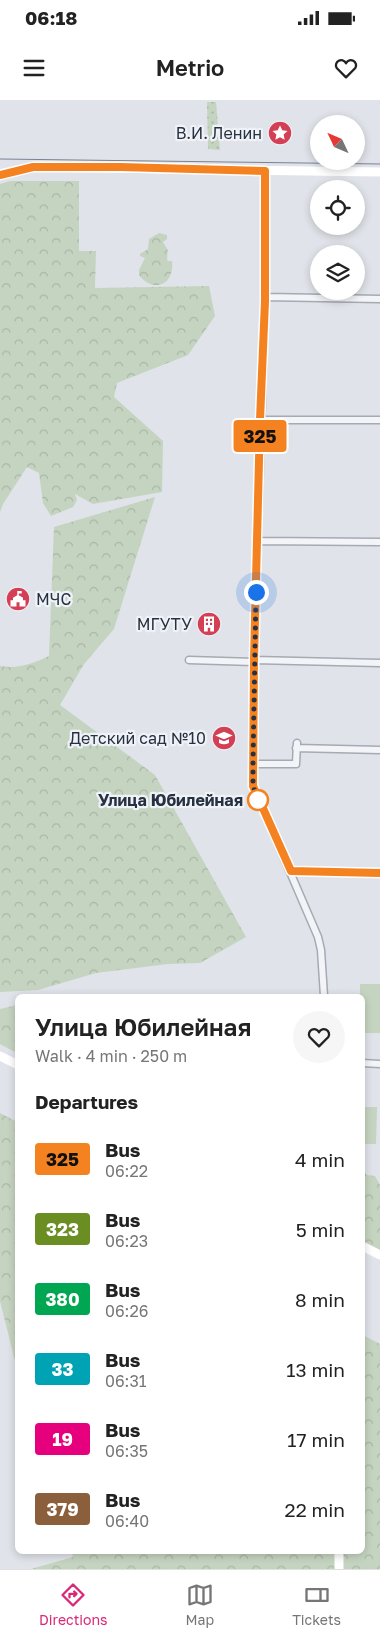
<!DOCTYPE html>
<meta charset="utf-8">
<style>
:root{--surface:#fff;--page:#f6f6f6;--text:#222;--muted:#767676;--line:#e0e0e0;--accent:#db2777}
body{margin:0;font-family:"Golos Text",sans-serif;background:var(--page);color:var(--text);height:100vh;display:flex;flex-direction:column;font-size:19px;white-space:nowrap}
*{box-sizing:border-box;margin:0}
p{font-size:16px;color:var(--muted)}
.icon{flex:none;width:28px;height:28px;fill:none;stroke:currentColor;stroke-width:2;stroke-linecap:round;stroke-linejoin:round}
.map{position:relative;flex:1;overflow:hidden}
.details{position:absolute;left:15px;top:894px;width:350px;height:560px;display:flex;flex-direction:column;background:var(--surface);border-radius:8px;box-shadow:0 2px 8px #0003}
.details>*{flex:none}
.badge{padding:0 10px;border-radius:4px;font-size:18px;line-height:32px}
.needle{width:32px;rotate:314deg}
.controls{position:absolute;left:310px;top:15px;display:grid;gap:10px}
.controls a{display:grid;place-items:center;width:55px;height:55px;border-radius:50%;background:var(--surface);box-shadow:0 2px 8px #0003;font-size:25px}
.you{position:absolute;width:25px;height:25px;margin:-12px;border:4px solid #fff;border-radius:50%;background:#1a73e8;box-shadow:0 0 0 8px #1a73e833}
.map>.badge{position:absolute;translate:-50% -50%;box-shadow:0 0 0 2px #fff}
h2{padding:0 20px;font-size:19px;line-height:45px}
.round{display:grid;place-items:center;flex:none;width:52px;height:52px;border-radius:26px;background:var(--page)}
.head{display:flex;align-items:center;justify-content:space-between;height:85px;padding:0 20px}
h1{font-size:24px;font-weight:600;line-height:38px}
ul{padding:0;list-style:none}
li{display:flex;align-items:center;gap:15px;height:70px;padding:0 20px}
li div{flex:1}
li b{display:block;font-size:19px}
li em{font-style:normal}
li .badge{min-width:55px;font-weight:700;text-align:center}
.status{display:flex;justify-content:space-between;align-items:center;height:35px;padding:0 25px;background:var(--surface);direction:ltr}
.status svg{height:14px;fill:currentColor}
header{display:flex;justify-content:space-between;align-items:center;height:65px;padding:0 20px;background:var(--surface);font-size:22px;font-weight:600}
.dock{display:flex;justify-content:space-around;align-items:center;height:70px;border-top:1px solid var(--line);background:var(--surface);font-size:14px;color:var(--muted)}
.dock a{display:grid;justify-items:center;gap:2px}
.dock .current{color:var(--accent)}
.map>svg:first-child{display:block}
.grass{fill:url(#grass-dots)}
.forest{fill:url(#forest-crowns)}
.park{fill:#c5d4c0}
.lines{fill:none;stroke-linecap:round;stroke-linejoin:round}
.street-casing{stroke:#a5aab3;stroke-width:9}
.street{stroke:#f3f4f7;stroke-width:6}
.secondary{stroke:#fff;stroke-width:9}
.tram{stroke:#798394;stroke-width:1}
.line-casing{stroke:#fff;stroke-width:11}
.line{stroke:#f58220;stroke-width:8}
.walk{stroke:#283141;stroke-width:5;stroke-dasharray:0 9}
.stop-dot{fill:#fff;stroke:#f58220;stroke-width:2.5}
.labels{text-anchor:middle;stroke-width:4.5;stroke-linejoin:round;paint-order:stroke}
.poi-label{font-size:16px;fill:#283141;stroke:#eff2f7;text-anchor:end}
.stop-label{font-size:16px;font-weight:bold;fill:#283141;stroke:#eff2f7;text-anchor:end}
</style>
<div class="status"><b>06:18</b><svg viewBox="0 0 49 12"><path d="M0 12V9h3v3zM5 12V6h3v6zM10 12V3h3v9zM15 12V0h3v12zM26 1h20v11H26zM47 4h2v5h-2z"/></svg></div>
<header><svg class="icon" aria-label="menu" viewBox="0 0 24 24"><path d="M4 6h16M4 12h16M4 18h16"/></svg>Metrio<svg class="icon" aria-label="heart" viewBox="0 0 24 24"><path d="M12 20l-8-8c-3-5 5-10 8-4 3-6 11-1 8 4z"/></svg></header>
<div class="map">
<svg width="380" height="1469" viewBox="0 0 380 1469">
<defs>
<pattern id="grass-dots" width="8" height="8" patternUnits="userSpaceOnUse" patternTransform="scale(1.25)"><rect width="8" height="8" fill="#c5d4c0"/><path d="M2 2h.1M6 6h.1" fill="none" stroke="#a9b6a6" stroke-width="1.8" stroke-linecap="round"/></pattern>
<pattern id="forest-crowns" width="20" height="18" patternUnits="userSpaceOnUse" patternTransform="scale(1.25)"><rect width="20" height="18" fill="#c5d4c0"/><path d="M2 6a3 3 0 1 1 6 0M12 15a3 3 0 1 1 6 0" fill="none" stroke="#a9b6a6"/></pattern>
</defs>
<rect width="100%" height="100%" fill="#e0e3e9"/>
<!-- grass -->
<path class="grass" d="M 207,2 L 216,2 L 220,50 L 208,49 Z"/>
<!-- forest -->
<path class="forest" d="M 10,81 L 79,81 L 79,151 L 96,151 L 95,188 L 209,186 L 215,216 L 188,255 L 117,283 L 114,297 L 163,341 L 162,392 L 93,404 L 75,394 L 77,400 L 73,407 L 51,416 L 43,403 L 39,373 L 27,367 L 3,404 L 0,412 L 0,84 Z
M 159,133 L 167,135 L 167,139 L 163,142 C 169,153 168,146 167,159 L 168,161 L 172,161 C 175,185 153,194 139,175 L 139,170 L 145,158 L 140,156 L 140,154 L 148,149 L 149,139 Z
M 155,397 L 114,529 L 84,564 L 60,605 L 155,675 L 246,837 L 200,863 L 168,864 L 96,873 L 38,890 L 0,892 L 0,566 C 19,569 32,564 49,556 L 54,427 Z
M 17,905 L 18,905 L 17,953 L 0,944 L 0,909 Z
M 0,1013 L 17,1022 L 17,1269 L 0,1201 Z
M 362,1071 L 367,1075 L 375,1076 L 380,1085 L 380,1150 L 363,1141 Z
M 363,1235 L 380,1244 L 380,1469 L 31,1469 L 73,1457 L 71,1451 L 362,1451 Z"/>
<!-- park -->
<path class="park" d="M 360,884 L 380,884 L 380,933 L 363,933 L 362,896 L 360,896 Z
M 363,1007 L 377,1007 L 376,1044 L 363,1044 Z"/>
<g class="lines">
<!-- street casing -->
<g class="street-casing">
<path id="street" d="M 265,71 L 265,201 L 254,560 L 253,686 L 318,837 L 321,850 L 324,896
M 265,197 L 380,199
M 260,320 L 380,320
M 258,441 L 380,442
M 189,560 L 254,562
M 254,560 L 380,563
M 296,648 L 380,650
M 253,664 L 296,664 L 297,643
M 291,771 L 380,773
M 362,963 L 380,964"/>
</g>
<!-- street -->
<use href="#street" class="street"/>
<!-- secondary -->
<path class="secondary" d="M 0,75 L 33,67 L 380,72
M 0,956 L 18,965
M 362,1146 L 380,1155
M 339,1451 L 339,1469"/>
<!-- tram -->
<path class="tram" d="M 0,59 L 380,64"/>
</g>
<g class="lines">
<!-- line casing -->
<g class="line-casing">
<path id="line" d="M 0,75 L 33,67 L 121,67 L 265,71 L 265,201 L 260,320 L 254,560 L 253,686 L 291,771 L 380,773"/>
</g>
<!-- line -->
<use href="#line" class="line"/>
<!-- walk -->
<path class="walk" d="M 256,492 L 253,664 L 253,686 L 258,700"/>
</g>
<!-- icons -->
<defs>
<g id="sight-disc" transform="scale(1.25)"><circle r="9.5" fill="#d34055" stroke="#eff2f7"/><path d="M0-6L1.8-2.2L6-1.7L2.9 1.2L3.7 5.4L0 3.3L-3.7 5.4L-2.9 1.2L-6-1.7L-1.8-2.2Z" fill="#fff"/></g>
<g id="civic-disc" transform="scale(1.25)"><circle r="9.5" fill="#d34055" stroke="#eff2f7"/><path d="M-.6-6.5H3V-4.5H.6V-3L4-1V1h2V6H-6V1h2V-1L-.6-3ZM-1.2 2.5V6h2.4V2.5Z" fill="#fff"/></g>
<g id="building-disc" transform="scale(1.25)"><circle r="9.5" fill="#d34055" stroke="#eff2f7"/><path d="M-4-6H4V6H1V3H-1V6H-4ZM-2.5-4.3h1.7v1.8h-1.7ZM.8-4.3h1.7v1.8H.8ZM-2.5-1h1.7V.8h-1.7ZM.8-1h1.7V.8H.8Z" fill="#fff"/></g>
<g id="school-disc" transform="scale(1.25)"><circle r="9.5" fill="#d34055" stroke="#eff2f7"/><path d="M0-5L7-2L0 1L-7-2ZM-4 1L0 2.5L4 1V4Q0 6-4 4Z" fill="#fff"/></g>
</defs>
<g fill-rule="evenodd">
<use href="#sight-disc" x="280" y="33"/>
<use href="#civic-disc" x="18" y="499"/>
<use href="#building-disc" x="209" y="524"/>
<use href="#school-disc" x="224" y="638"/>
</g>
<!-- markers -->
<circle class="stop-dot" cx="258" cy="700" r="10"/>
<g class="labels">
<!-- poi labels -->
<g class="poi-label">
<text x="262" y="39">В.И. Ленин</text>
<text x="36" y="505" text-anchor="start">МЧС</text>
<text x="192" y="530">МГУТУ</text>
<text x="206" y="644">Детский сад №10</text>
</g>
<!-- stop labels -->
<g class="stop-label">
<text x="243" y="706">Улица Юбилейная</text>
</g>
</g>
</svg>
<div class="controls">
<a><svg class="needle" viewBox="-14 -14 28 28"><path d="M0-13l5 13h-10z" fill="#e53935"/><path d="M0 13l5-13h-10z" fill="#767676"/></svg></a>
<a><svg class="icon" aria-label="locate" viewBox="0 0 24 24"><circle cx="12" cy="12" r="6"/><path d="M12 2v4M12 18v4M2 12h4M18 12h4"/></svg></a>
<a><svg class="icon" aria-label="layers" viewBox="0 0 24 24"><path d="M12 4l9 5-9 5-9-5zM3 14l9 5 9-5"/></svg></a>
</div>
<div class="you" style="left:256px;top:492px"></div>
<b class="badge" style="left:260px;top:336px;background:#f58220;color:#111">325</b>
<section class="details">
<div class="head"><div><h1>Улица Юбилейная</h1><p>Walk · 4 min · 250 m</p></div><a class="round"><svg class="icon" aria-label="heart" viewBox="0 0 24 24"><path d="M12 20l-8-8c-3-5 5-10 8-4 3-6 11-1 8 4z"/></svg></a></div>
<h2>Departures</h2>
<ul>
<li><span class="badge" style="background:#f58220;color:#111">325</span><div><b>Bus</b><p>06:22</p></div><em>4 min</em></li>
<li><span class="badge" style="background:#6b8e23;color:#fff">323</span><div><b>Bus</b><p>06:23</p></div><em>5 min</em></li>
<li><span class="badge" style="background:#00a651;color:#fff">380</span><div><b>Bus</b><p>06:26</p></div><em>8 min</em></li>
<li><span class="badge" style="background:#00a3b4;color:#fff">33</span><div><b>Bus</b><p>06:31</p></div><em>13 min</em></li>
<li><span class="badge" style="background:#e6007e;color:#fff">19</span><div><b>Bus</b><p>06:35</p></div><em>17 min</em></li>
<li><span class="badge" style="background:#8b5e3c;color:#fff">379</span><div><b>Bus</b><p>06:40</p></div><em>22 min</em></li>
</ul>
</section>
</div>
<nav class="dock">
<a class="current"><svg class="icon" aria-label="directions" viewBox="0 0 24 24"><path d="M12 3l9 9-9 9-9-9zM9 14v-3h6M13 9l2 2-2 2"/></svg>Directions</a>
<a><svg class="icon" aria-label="map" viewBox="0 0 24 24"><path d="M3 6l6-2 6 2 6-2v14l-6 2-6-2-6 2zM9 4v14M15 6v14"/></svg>Map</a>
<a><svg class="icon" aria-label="tickets" viewBox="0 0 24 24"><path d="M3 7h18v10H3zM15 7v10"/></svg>Tickets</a>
</nav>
